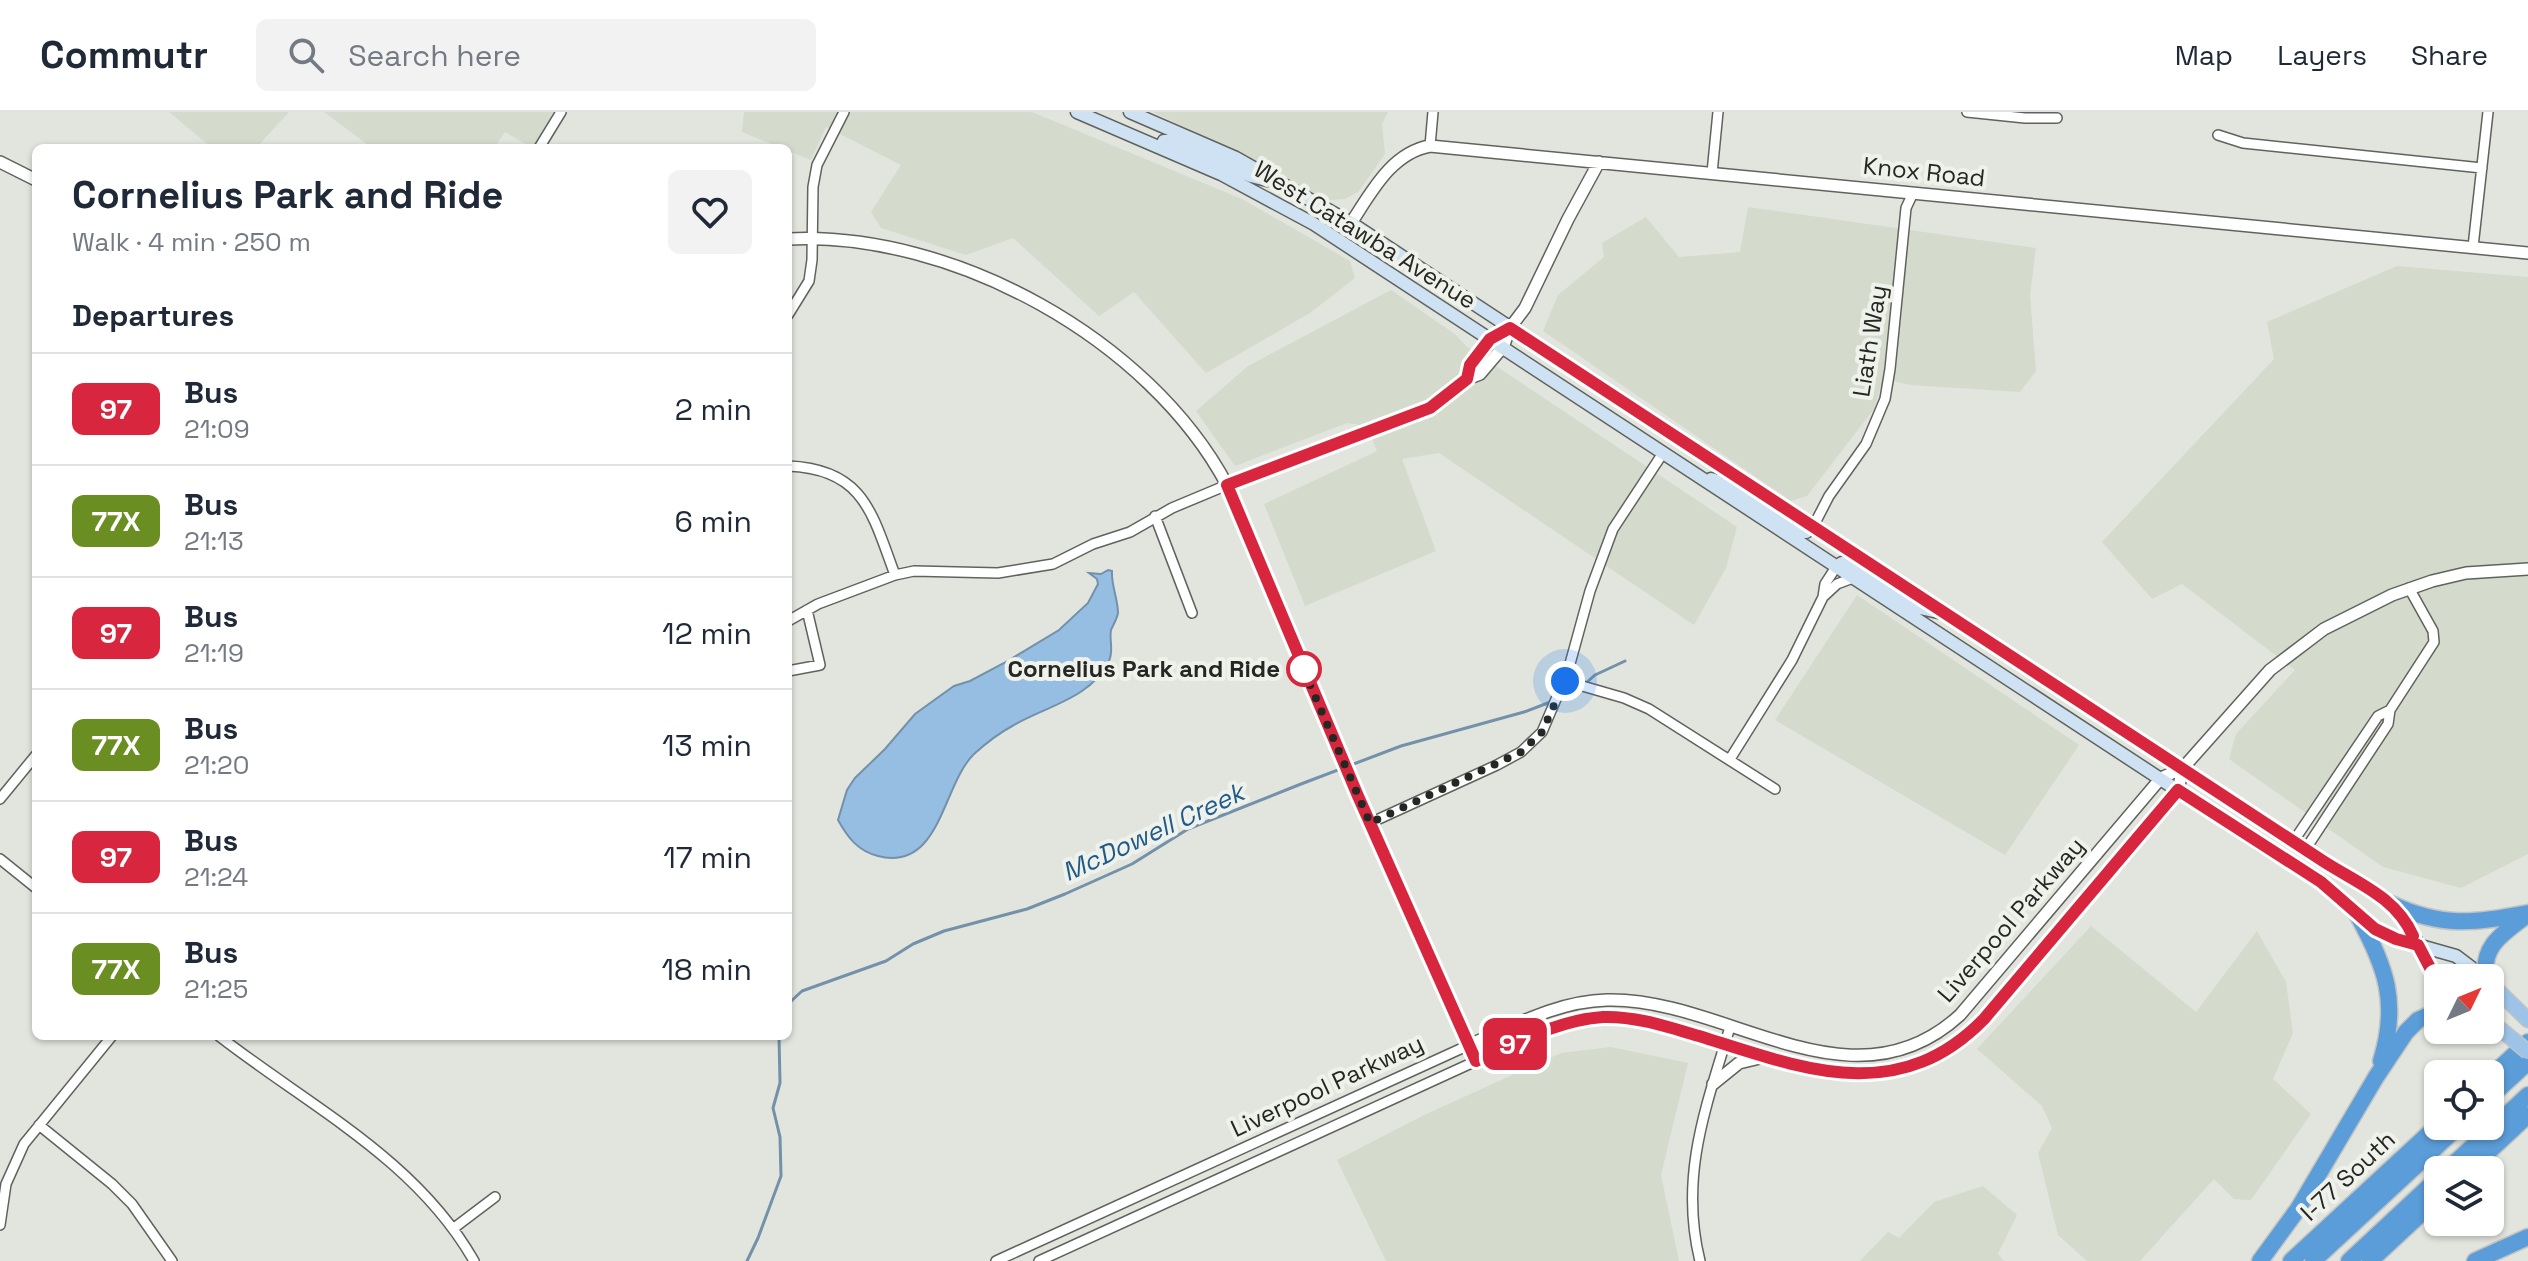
<!DOCTYPE html>
<meta charset="utf-8">
<style>
:root{--surface:#fff;--page:#f2f2f3;--text:#1f2937;--muted:#747a83;--line:#e0e1e3}
body{margin:0;font-family:"Space Grotesk",sans-serif;background:var(--page);color:var(--text);height:100vh;display:flex;flex-direction:column;font-size:30px;white-space:nowrap}
*{box-sizing:border-box;margin:0}
p{font-size:26px;color:var(--muted)}
.icon{flex:none;width:44px;height:44px;fill:none;stroke:currentColor;stroke-width:2;stroke-linecap:round;stroke-linejoin:round}
.map{position:relative;flex:1;overflow:hidden}
.details{position:absolute;left:32px;top:32px;width:760px;height:896px;display:flex;flex-direction:column;background:var(--surface);border-radius:12px;box-shadow:0 2px 6px #0004}
.details>*{flex:none}
.badge{padding:0 16px;border-radius:12px;font-size:28px;line-height:52px}
.needle{width:52px;rotate:47deg}
.controls{position:absolute;left:2424px;top:852px;display:grid;gap:16px}
.controls a{display:grid;place-items:center;width:80px;height:80px;border-radius:12px;background:var(--surface);box-shadow:0 2px 6px #0004;font-size:40px}
.you{position:absolute;width:40px;height:40px;margin:-20px;border:6px solid #fff;border-radius:50%;background:#1a73e8;box-shadow:0 0 0 12px #1a73e833}
.map>.badge{position:absolute;translate:-50% -50%;box-shadow:0 0 0 4px #fff}
h2{padding:0 40px;font-size:30px;line-height:72px}
.round{display:grid;place-items:center;flex:none;width:84px;height:84px;border-radius:12px;background:var(--page)}
.summary{display:flex;align-items:center;justify-content:space-between;height:136px;padding:0 40px}
h1{font-size:38px;font-weight:800;line-height:60px}
ul{padding:0;list-style:none}
li{display:flex;align-items:center;gap:24px;height:112px;padding:0 40px;border-top:2px solid var(--line)}
li div{flex:1}
li b{display:block;font-size:30px}
li em{font-style:normal}
li .badge{min-width:88px;font-weight:700;text-align:center}
header{display:flex;align-items:center;gap:48px;box-sizing:border-box;height:112px;padding:0 40px;background:var(--surface);border-bottom:2px solid var(--line)}
header strong{font-size:38px}
nav{display:flex;gap:44px;margin-inline-start:auto;font-size:28px}
.search{width:560px;height:72px;background:var(--page);display:flex;align-items:center;gap:20px;box-sizing:border-box;padding:0 28px;border-radius:12px;color:var(--muted);font-size:30px}
.map>svg:first-child{display:block}
.built{fill:#d4dacc}
.water{fill:#96bee3;stroke:#7491aa;stroke-width:2}
.lines{fill:none;stroke-linecap:round;stroke-linejoin:round}
.stream{stroke:#7491aa;stroke-width:3}
.minor-casing{stroke:#60635d;stroke-width:12}
.tertiary-casing{stroke:#60635d;stroke-width:14}
.secondary-casing{stroke:#60635d;stroke-width:15}
.primary-casing{stroke:#c2c3c2;stroke-width:17}
.motorway-casing{stroke:#c2c3c2;stroke-width:19}
.minor{stroke:#fff;stroke-width:9}
.tertiary{stroke:#fff;stroke-width:11}
.secondary{stroke:#cee2f3;stroke-width:12}
.primary{stroke:#9dc4e8;stroke-width:14}
.motorway{stroke:#5b9dd8;stroke-width:16}
.primary-bridge-casing{stroke:#c2c3c2;stroke-width:17;stroke-linecap:butt}
.primary-bridge{stroke:#9dc4e8;stroke-width:14}
.line-casing{stroke:#fff;stroke-width:18}
.line{stroke:#d7263d;stroke-width:12}
.walk{stroke:#252724;stroke-width:8;stroke-dasharray:0 14.4}
.stop-dot{fill:#fff;stroke:#d7263d;stroke-width:4}
.labels{text-anchor:middle;stroke-width:8;stroke-linejoin:round;paint-order:stroke}
.street-label{font-size:24px;fill:#252724;stroke:#eff2eb}
.stop-label{font-size:24px;font-weight:bold;fill:#252724;stroke:#eff2eb;text-anchor:end}
.water-label{font-size:26px;font-style:italic;fill:#205a8a;stroke:#eff2eb}
</style>
<header>
<strong>Commutr</strong>
<div class="search"><svg class="icon" aria-label="search" viewBox="0 0 24 24"><circle cx="10" cy="10" r="6"/><path d="M15 15l6 6"/></svg>Search here</div>
<nav><a>Map</a><a>Layers</a><a>Share</a></nav>
</header>
<div class="map">
<svg width="2528" height="1149" viewBox="0 0 2528 1149">
<rect width="100%" height="100%" fill="#e2e5de"/>
<!-- built -->
<path class="built" d="M 169,0 L 289,0 L 256,36 L 212,36 Z
M 324,0 L 555,0 L 537,31 L 529,34 L 505,20 L 494,36 L 372,36 Z
M 744,0 L 1032,0 L 1242,87 L 1350,149 L 1355,166 L 1310,201 L 1206,261 L 1134,180 L 1099,204 L 1013,126 L 966,143 L 881,116 L 871,100 L 901,53 L 826,15 L 811,48 L 788,39 L 788,36 L 781,36 L 742,20 Z
M 1153,0 L 1388,0 L 1382,12 L 1385,42 L 1358,80 L 1345,87 L 1329,88 Z
M 1748,95 L 2036,136 L 2030,183 L 2036,259 L 2020,280 L 1911,273 L 1883,267 L 1874,297 L 1807,384 L 1791,389 L 1543,219 L 1558,183 L 1604,145 L 1602,131 L 1646,105 L 1679,145 L 1740,140 Z
M 2397,154 L 2528,165 L 2528,742 L 2461,776 L 2383,755 L 2229,647 L 2236,622 L 2295,558 L 2182,472 L 2152,487 L 2102,430 L 2274,247 L 2267,210 Z
M 1391,178 L 1456,223 L 1466,234 L 1737,415 L 1726,456 L 1694,513 L 1439,341 L 1402,347 L 1436,439 L 1305,494 L 1264,392 L 1377,339 L 1367,314 L 1347,311 L 1235,354 L 1196,299 L 1248,254 Z
M 1857,483 L 2079,633 L 2005,743 L 1775,608 Z
M 2091,814 L 2196,900 L 2257,819 L 2286,870 L 2293,921 L 2273,967 L 2311,1002 L 2251,1088 L 2234,1087 L 2214,1067 L 2140,1149 L 2087,1149 L 2058,1123 L 2038,1041 L 2052,1016 L 2042,994 L 1977,937 Z
M 1611,935 L 1688,951 L 1661,1063 L 1679,1149 L 1386,1149 L 1337,1048 L 1422,1004 L 1561,941 Z
M 1983,1074 L 2017,1103 L 1998,1142 L 2004,1149 L 1860,1149 L 1888,1120 L 1899,1126 L 1934,1090 Z"/>
<!-- water -->
<path class="water" d="M 1108,458 L 1112,459 C 1111,473 1118,487 1118,501 C 1117,507 1113,513 1111,518 C 1109,529 1114,538 1109,549 C 1091,586 1047,594 1014,613 C 1001,620 985,632 974,642 C 942,673 941,760 878,744 C 858,739 848,726 838,708 L 847,678 L 855,666 L 885,637 L 915,602 L 954,574 L 970,569 L 1006,550 L 1059,518 L 1088,491 L 1098,472 L 1097,467 L 1089,461 L 1101,462 Z"/>
<g class="lines">
<!-- stream -->
<path class="stream" d="M 1560,586 L 1576,580 L 1595,563 L 1625,549
M 788,892 L 802,879 L 886,849 L 913,832 L 944,819 L 1027,797 L 1065,782 L 1132,752 L 1188,717 L 1301,672 L 1401,634 L 1524,600 L 1553,589
M 747,1149 L 758,1126 L 781,1064 L 780,1025 L 773,996 L 780,971 L 779,924"/>
<!-- minor casing -->
<g class="minor-casing">
<path id="minor" d="M 1967,0 L 2025,6 L 2057,6
M 2218,23 L 2243,31 L 2482,56
M 1430,34 L 1433,0
M 539,36 L 561,0
M 1712,61 L 1718,0
M 2473,135 L 2488,0
M 788,203 L 809,169 L 812,148 L 813,75 L 817,53 L 844,0
M 788,354 C 864,357 872,401 895,463
M 1155,404 L 1192,501
M 1813,415 L 1829,384 L 1866,332 L 1885,287 L 1890,257 L 1906,96 L 1913,81
M 1823,485 L 1837,472 L 1853,466
M 788,509 L 818,492 L 895,463 L 914,459 L 998,461 L 1053,452 L 1093,432 L 1130,420 L 1172,396 L 1227,373
M 788,559 L 820,553 L 807,498
M 1565,569 L 1624,586 L 1649,597 L 1775,677
M 1730,647 L 1792,548 L 1823,485 L 1825,472 L 1836,455
M 0,687 L 36,643
M 1370,711 L 1497,653 L 1521,640 L 1542,620 L 1568,559 L 1590,479 L 1613,417 L 1663,341
M 2293,730 L 2378,604 L 2390,598
M 2305,738 L 2388,612 L 2390,598 L 2434,530 L 2433,519 L 2409,476
M 0,747 L 36,776
M 219,924 C 309,994 416,1047 474,1149
M 39,1013 L 112,1072 L 132,1092 L 172,1149
M 0,1113 L 6,1072 L 24,1032 L 112,924
M 454,1116 L 495,1085
M 996,1149 L 1469,933
M 1039,1149 L 1476,949
M 1700,1149 C 1679,1064 1706,995 1730,915"/>
</g>
<!-- tertiary casing -->
<g class="tertiary-casing">
<path id="tertiary" d="M 0,50 L 36,68
M 1351,111 C 1371,81 1391,41 1430,34 L 2528,141
M 788,127 C 953,119 1149,227 1227,373 L 1358,684 L 1476,949 C 1517,931 1558,908 1603,905 C 1636,903 1668,915 1699,924 C 1803,956 1895,996 1984,907 L 2164,697 L 2178,678 L 2183,656 L 2270,558 L 2324,517 L 2392,483 L 2432,469 L 2466,461 L 2528,457
M 1467,267 C 1472,242 1488,228 1510,216
M 1227,373 L 1414,304 L 1440,290 L 1467,267 L 1480,262 L 1503,235 L 1510,216 L 1525,196 L 1568,107 L 1599,50
M 1469,933 C 1513,914 1558,889 1607,888 C 1726,885 1851,1003 1960,903 L 2161,666 L 2183,656
M 1713,972 L 1739,951 L 1764,945"/>
</g>
<!-- secondary casing -->
<g class="secondary-casing">
<path id="secondary" d="M 1077,0 L 1221,62 L 1314,112 L 2258,731 L 2321,770 L 2375,817 L 2396,827 L 2456,844 L 2485,866
M 1130,0 L 1236,46 L 1351,111 L 2323,749 L 2391,792 L 2410,817 L 2438,871
M 1161,35 L 1164,29 L 1173,29 L 1251,64 L 1267,68
M 1711,367 L 1727,372 L 1801,420 L 1806,420 L 1813,415
M 1836,455 L 1842,451 L 1848,452 L 1920,496 L 1938,500"/>
</g>
<!-- primary casing -->
<g class="primary-casing">
<path id="primary" d="M 2490,871 L 2528,908"/>
</g>
<!-- motorway casing -->
<g class="motorway-casing">
<path id="motorway" d="M 2391,792 C 2443,816 2474,811 2528,801
M 2358,804 C 2386,855 2399,891 2381,949
M 2486,866 C 2481,833 2504,821 2527,803
M 2490,965 L 2528,930
M 2490,985 L 2528,950
M 2447,1058 L 2528,983
M 2469,1058 L 2528,1003
M 2260,1149 L 2298,1097 L 2376,965 L 2406,920 L 2418,908 L 2438,899
M 2291,1149 L 2438,1013
M 2313,1149 L 2459,1014
M 2349,1149 L 2438,1066
M 2370,1149 L 2438,1086
M 2475,1149 L 2528,1125"/>
</g>
<!-- minor -->
<use href="#minor" class="minor"/>
<!-- tertiary -->
<use href="#tertiary" class="tertiary"/>
<!-- secondary -->
<use href="#secondary" class="secondary"/>
<!-- primary -->
<use href="#primary" class="primary"/>
<!-- motorway -->
<use href="#motorway" class="motorway"/>
<!-- primary-bridge casing -->
<g class="primary-bridge-casing">
<path id="primary-bridge" d="M 2499,916 L 2528,940"/>
</g>
<!-- primary-bridge -->
<use href="#primary-bridge" class="primary-bridge"/>
</g>
<g class="lines">
<!-- line casing -->
<g class="line-casing">
<path id="line" d="M 2413,824 C 2396,785 2357,771 2323,749 L 1510,216 L 1490,227 L 1470,253 L 1467,267 L 1430,296 L 1227,373 L 1358,684 L 1476,949 C 1517,931 1558,908 1603,905 C 1636,904 1668,915 1699,924 C 1801,956 1897,996 1984,907 L 2178,678 L 2321,770 L 2375,817 L 2396,827 L 2418,833 L 2438,871"/>
</g>
<!-- line -->
<use href="#line" class="line"/>
<!-- walk -->
<path class="walk" d="M 1304,557 L 1301,552 L 1370,711 L 1521,640 L 1542,620 L 1565,569"/>
</g>
<!-- markers -->
<circle class="stop-dot" cx="1304" cy="557" r="16"/>
<g class="labels">
<!-- street labels -->
<g class="street-label">
<text transform="translate(1924 60) rotate(6)" y="8">Knox Road</text>
<text transform="translate(1365 123) rotate(32)" y="8">West Catawba Avenue</text>
<text transform="translate(1870 229) rotate(-81)" y="8">Liath Way</text>
<text transform="translate(2011 808) rotate(-49)" y="8">Liverpool Parkway</text>
<text transform="translate(1327 974) rotate(-25)" y="8">Liverpool Parkway</text>
<text transform="translate(2348 1064) rotate(-43)" y="8">I-77 South</text>
</g>
<!-- stop labels -->
<g class="stop-label">
<text x="1280" y="565">Cornelius Park and Ride</text>
</g>
<!-- water labels -->
<g class="water-label">
<text transform="translate(1153 720) rotate(-25)" y="9">McDowell Creek</text>
</g>
</g>
</svg>
<div class="controls">
<a><svg class="needle" viewBox="-14 -14 28 28"><path d="M0-13l5 13h-10z" fill="#e53935"/><path d="M0 13l5-13h-10z" fill="#747a83"/></svg></a>
<a><svg class="icon" aria-label="locate" viewBox="0 0 24 24"><circle cx="12" cy="12" r="6"/><path d="M12 2v4M12 18v4M2 12h4M18 12h4"/></svg></a>
<a><svg class="icon" aria-label="layers" viewBox="0 0 24 24"><path d="M12 4l9 5-9 5-9-5zM3 14l9 5 9-5"/></svg></a>
</div>
<div class="you" style="left:1565px;top:569px"></div>
<b class="badge" style="left:1515px;top:932px;background:#d7263d;color:#fff">97</b>
<section class="details">
<div class="summary"><div><h1>Cornelius Park and Ride</h1><p>Walk · 4 min · 250 m</p></div><a class="round"><svg class="icon" aria-label="heart" viewBox="0 0 24 24"><path d="M12 20l-8-8c-3-5 5-10 8-4 3-6 11-1 8 4z"/></svg></a></div>
<h2>Departures</h2>
<ul>
<li><span class="badge" style="background:#d7263d;color:#fff">97</span><div><b>Bus</b><p>21:09</p></div><em>2 min</em></li>
<li><span class="badge" style="background:#6b8e23;color:#fff">77X</span><div><b>Bus</b><p>21:13</p></div><em>6 min</em></li>
<li><span class="badge" style="background:#d7263d;color:#fff">97</span><div><b>Bus</b><p>21:19</p></div><em>12 min</em></li>
<li><span class="badge" style="background:#6b8e23;color:#fff">77X</span><div><b>Bus</b><p>21:20</p></div><em>13 min</em></li>
<li><span class="badge" style="background:#d7263d;color:#fff">97</span><div><b>Bus</b><p>21:24</p></div><em>17 min</em></li>
<li><span class="badge" style="background:#6b8e23;color:#fff">77X</span><div><b>Bus</b><p>21:25</p></div><em>18 min</em></li>
</ul>
</section>
</div>
